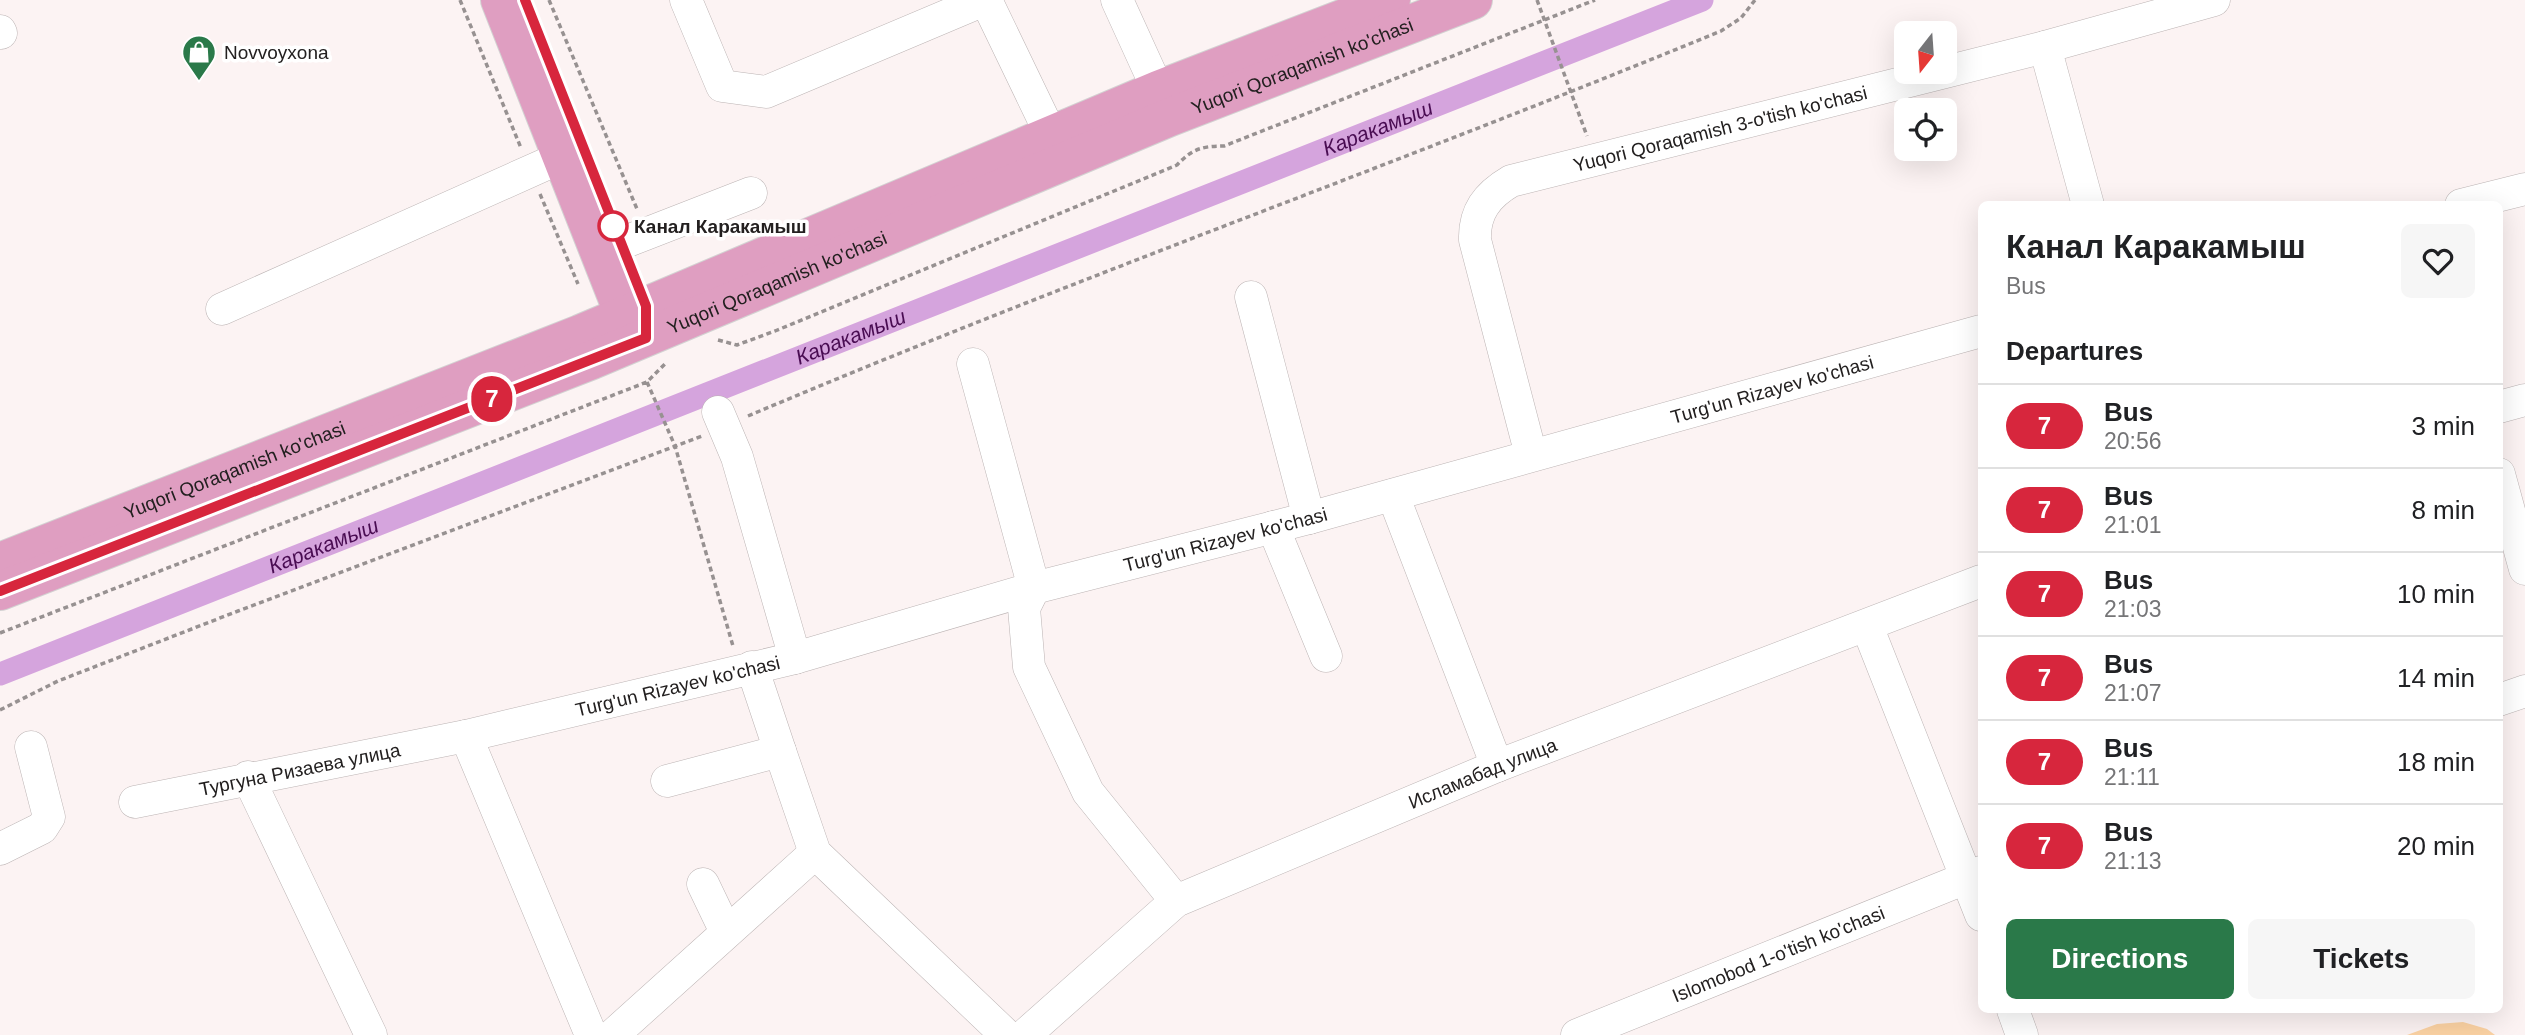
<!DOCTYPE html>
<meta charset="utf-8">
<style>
:root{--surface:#fff;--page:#f6f6f6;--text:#202124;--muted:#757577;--line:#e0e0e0;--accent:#2a7949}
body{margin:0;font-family:Arial,sans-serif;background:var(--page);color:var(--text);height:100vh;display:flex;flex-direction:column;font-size:26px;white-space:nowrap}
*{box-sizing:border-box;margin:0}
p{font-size:23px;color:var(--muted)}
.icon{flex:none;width:38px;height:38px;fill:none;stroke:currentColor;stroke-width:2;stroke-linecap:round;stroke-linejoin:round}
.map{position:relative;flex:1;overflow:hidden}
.drawer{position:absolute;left:1978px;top:201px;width:525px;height:812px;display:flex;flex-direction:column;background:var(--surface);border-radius:10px;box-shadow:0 7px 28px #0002}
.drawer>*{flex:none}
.badge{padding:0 14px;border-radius:23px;font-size:24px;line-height:46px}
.needle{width:46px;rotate:197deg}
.buttons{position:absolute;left:1894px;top:21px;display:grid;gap:14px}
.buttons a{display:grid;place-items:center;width:63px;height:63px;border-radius:10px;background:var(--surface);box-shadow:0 7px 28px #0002;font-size:35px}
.map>.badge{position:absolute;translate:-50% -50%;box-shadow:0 0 0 4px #fff}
h2{padding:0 28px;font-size:26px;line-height:63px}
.round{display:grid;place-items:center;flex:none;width:74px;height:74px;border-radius:10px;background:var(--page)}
.headline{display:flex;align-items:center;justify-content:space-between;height:119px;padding:0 28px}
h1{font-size:33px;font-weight:600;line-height:52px}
.cta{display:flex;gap:14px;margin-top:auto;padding:14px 28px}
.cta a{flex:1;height:80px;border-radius:10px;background:var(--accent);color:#fff;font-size:28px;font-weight:600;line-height:80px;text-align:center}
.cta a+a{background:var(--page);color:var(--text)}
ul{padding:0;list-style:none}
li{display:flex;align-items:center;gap:21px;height:84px;padding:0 28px;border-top:2px solid var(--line)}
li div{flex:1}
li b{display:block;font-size:26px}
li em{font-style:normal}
li .badge{min-width:77px;font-weight:700;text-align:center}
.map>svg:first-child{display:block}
.green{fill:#fbd2a3}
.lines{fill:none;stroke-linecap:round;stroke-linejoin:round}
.canal{stroke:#d5a4dd;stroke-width:23}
.minor-casing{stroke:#bcb4b4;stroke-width:33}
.major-casing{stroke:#d3d2d2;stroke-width:40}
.path{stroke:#979191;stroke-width:3.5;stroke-dasharray:5 3.5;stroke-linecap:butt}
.minor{stroke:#fff;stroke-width:32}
.major{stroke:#df9ec1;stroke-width:38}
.line-casing{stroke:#fff;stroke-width:16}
.line{stroke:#d7263d;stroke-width:10}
.stop-dot{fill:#fff;stroke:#d7263d;stroke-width:3.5}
.labels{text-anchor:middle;stroke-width:7;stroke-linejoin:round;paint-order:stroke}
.poi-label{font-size:19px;fill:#232020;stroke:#fff;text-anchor:start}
.street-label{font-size:19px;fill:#232020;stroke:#fff}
.stop-label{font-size:19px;font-weight:bold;fill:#232020;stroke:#fff;text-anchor:start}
.water-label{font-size:21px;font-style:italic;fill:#490c52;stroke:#fff}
</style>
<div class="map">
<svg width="2525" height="1035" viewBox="0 0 2525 1035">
<rect width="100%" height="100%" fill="#fcf3f3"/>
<!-- green -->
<path class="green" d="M 2463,1022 L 2487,1029 L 2495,1035 L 2407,1035 L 2437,1024 Z"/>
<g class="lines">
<!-- canal -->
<path class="canal" id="s1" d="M 0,674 L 1702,0"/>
<!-- minor casing -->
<g class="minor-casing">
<g id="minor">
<path d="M 686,0 L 722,86 L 766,92 L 984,0"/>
<path d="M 986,0 L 1051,135"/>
<path d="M 1117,0 L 1158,90"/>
<path d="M 0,31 L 1,33"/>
<path d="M 2045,47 L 2088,205"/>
<path d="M 2461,205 L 2525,189"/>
<path d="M 620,244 L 751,193"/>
<path d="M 1251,297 L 1309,518"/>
<path d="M 222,309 L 562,157"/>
<path d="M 973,364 L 1034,588 L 1024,608 L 1029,667 L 1088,792 L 1176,901"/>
<path d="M 2499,407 L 2525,400"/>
<path d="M 718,412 L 737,457 L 795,658"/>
<path id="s2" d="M 1531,455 L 1475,240 C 1474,212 1487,195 1511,181 L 2045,47 L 2214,0"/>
<path d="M 2499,474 L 2525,569"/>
<path d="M 1393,495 L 1497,766"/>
<path d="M 1273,527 L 1326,656"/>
<path d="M 1867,626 L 1981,915"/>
<path d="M 2499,700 L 2525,691"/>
<path d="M 466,736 L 591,1035"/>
<path d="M 780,751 L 815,853 L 1006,1035"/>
<path d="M 248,777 L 371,1035"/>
<path d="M 667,781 L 780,751 L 752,667"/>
<path id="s3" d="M 135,802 L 466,736 L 795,658 L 1034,588 L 1309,518 L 1981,331"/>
<path d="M 0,849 L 42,828 L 49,817 L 31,747"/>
<path d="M 703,884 L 726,932"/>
<path d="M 2013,1010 L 2022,1035"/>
<path d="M 613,1035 L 815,853"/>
<path id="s4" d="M 1025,1035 L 1176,901 L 1497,766 L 1981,581"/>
<path id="s5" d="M 1577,1035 L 1981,872"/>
</g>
</g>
<!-- major casing -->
<g class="major-casing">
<g id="major">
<path d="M 500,0 L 624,315 L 642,334"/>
<path id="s6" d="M 0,562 L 580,334 L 1158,90 L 1391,0"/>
<path id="s7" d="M 0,591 L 592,360 L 1170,117 L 1473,0"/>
</g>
</g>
<!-- path -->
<path class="path" d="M 460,0 L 521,148
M 549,0 L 637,209
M 1537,0 L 1587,136
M 540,194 L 578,284
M 718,340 L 737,345 L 775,331 L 1177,165 C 1192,149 1202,146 1224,146 L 1595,0
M 647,382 L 675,446 L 733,646
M 748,416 C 1069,280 1398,164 1721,31 L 1741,18 L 1755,0
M 0,633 L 647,382 L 667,362
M 0,710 L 58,681 L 238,611 L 702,436"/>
<!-- minor -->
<use href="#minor" class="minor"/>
<!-- major -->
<use href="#major" class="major"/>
</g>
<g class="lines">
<!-- line casing -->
<g class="line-casing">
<path id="line" d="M 0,591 L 646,338 L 646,306 L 525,0"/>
</g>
<!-- line -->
<use href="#line" class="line"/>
</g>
<!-- icons -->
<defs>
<g id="shop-pin" transform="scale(1.75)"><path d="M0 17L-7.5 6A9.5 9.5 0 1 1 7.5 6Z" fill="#2a7949" stroke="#fff"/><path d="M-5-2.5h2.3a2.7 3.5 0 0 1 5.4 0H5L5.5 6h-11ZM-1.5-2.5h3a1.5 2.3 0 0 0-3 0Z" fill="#fff"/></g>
</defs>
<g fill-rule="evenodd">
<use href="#shop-pin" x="199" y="52"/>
</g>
<!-- markers -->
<circle class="stop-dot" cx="613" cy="226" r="14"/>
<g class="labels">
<!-- poi labels -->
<g class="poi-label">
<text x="224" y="59">Novvoyxona</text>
</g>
<!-- street labels -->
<g class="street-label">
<text dy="7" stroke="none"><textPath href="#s7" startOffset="1404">Yuqori Qoraqamish ko'chasi</textPath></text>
<text dy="7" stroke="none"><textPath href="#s2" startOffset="511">Yuqori Qoraqamish 3-o'tish ko'chasi</textPath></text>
<text dy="7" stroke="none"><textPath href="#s7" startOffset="836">Yuqori Qoraqamish ko'chasi</textPath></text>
<text dy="7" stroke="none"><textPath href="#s3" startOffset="1689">Turg'un Rizayev ko'chasi</textPath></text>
<text dy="7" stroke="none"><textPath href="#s6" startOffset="252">Yuqori Qoraqamish ko'chasi</textPath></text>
<text dy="7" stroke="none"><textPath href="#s3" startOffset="1122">Turg'un Rizayev ko'chasi</textPath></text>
<text dy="7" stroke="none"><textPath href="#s3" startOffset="555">Turg'un Rizayev ko'chasi</textPath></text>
<text dy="7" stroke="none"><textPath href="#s3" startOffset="168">Тургуна Ризаева улица</textPath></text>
<text dy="7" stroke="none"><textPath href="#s4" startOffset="534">Исламабад улица</textPath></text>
<text dy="7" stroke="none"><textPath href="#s5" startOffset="217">Islomobod 1-o'tish ko'chasi</textPath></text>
</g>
<!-- stop labels -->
<g class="stop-label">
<text x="634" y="233">Канал Каракамыш</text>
</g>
<!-- water labels -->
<g class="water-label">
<text dy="7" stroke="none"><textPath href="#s1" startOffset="1482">Каракамыш</textPath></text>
<text dy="7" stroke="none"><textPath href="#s1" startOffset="915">Каракамыш</textPath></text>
<text dy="7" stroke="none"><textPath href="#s1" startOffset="348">Каракамыш</textPath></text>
</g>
</g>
</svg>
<div class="buttons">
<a><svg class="needle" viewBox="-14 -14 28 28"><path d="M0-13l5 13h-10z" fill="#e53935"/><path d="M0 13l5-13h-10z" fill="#757577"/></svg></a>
<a><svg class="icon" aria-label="locate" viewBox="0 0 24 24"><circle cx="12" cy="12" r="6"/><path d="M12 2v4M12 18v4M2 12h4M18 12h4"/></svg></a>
</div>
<b class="badge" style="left:492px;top:399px;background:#d7263d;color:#fff">7</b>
<section class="drawer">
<div class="headline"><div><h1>Канал Каракамыш</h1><p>Bus</p></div><a class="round"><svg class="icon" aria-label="heart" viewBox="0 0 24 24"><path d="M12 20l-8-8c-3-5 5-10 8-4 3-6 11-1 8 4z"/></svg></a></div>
<h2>Departures</h2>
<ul>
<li><span class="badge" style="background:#d7263d;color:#fff">7</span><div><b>Bus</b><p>20:56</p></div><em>3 min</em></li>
<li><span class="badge" style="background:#d7263d;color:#fff">7</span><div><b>Bus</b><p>21:01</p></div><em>8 min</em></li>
<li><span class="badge" style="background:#d7263d;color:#fff">7</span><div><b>Bus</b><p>21:03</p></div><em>10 min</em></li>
<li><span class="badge" style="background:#d7263d;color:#fff">7</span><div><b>Bus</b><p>21:07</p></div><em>14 min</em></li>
<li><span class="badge" style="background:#d7263d;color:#fff">7</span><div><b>Bus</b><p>21:11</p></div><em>18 min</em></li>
<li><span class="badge" style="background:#d7263d;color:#fff">7</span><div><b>Bus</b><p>21:13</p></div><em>20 min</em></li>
</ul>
<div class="cta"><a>Directions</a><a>Tickets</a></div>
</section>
</div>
